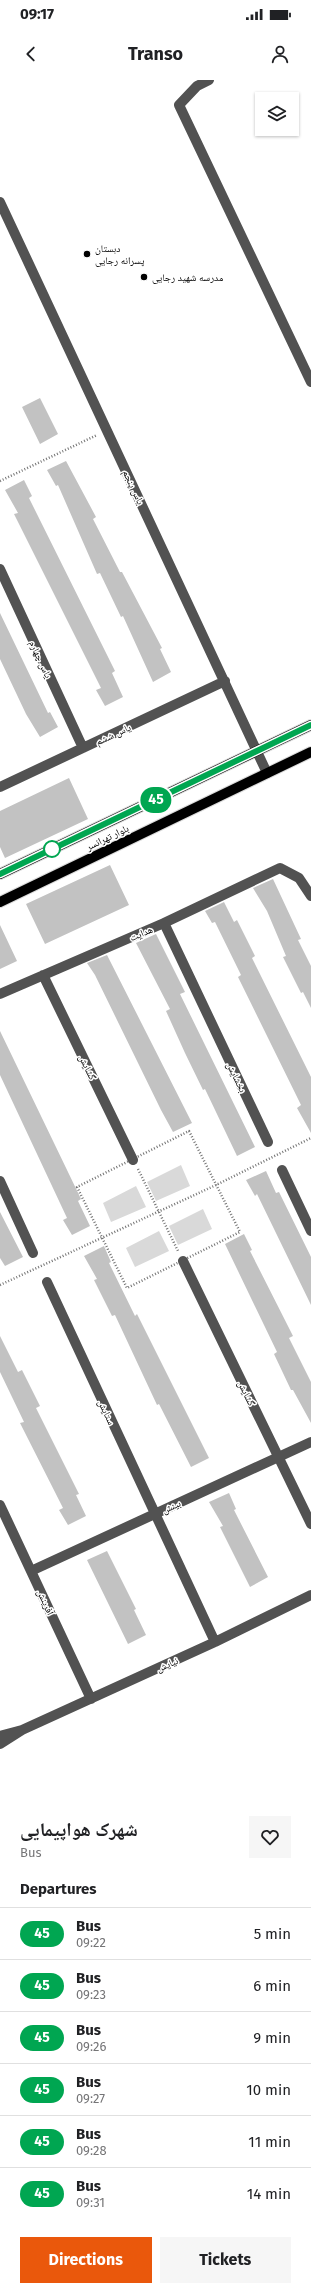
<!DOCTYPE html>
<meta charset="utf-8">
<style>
:root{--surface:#fff;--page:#f6f6f6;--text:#202124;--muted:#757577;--line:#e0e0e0;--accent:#ea580c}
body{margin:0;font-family:"Fira Sans","Noto Naskh Arabic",sans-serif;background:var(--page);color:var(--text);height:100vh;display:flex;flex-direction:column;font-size:15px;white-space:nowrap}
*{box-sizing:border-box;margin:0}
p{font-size:13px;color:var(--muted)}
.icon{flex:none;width:22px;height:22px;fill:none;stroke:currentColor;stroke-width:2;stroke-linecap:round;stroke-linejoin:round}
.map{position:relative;height:1723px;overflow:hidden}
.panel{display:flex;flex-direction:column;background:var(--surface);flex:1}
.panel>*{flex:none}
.badge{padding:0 8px;border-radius:13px;font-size:14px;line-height:26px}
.controls{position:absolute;left:255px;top:12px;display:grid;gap:8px}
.controls a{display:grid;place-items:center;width:44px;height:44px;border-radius:0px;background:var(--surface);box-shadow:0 1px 3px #0004;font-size:20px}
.map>.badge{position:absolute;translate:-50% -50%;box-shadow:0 0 0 2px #fff}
h2{padding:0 20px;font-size:15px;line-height:36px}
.round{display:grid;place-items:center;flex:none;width:42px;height:42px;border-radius:0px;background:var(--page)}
.headline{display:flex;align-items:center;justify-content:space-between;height:68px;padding:0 20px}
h1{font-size:19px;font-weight:700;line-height:30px}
.action{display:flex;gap:8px;margin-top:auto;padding:8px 20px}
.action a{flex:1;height:46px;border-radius:0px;background:var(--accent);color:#fff;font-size:16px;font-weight:700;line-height:46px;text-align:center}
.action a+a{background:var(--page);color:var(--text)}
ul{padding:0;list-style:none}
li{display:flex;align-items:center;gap:12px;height:52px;padding:0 20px;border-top:1px solid var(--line)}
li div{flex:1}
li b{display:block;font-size:15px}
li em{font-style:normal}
li .badge{min-width:44px;font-weight:700;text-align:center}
.status{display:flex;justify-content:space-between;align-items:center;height:28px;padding:0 20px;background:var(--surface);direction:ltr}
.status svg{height:11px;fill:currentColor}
header{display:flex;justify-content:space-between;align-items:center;height:52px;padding:0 20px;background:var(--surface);font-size:18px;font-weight:700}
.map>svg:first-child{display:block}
.green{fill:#d9d9d9}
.building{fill:#c2c2c2}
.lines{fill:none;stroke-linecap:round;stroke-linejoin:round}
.major-casing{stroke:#dbdbdb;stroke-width:12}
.path{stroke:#747474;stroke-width:2.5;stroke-dasharray:1 2;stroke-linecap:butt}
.minor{stroke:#525252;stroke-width:10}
.major{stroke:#000;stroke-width:10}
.line-casing{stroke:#fff;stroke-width:9}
.line{stroke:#00a651;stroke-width:6}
.poi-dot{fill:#000;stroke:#fff;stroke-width:1.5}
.stop-dot{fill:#fff;stroke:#00a651;stroke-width:2}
.labels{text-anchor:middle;stroke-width:3;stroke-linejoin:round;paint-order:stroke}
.poi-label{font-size:10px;fill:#000;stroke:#fff;text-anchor:start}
.street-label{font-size:10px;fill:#000;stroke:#fff}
</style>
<div class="status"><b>09:17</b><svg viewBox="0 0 49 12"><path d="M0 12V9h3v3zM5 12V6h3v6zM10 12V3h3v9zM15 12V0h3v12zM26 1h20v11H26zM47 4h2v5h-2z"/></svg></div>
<header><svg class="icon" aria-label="back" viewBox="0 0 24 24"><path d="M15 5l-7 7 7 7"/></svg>Transo<svg class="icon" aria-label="person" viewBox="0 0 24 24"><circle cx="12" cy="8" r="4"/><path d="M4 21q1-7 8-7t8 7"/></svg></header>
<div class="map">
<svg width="311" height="1723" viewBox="0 0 311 1723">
<rect width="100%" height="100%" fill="#fff"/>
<!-- green -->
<path class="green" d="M 181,1085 L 190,1106 L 156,1121 L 147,1102 Z
M 136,1106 L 146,1127 L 111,1142 L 103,1123 Z
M 203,1129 L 212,1149 L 178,1165 L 169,1146 Z
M 159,1151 L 169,1171 L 135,1187 L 126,1168 Z"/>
<!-- building -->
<path class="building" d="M 40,318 L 58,354 L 40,364 L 22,327 Z
M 66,381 L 96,437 L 93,439 L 120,492 L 122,492 L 162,568 L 160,569 L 171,592 L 153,602 L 123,536 L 121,537 L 100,493 L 97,494 L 58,405 L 56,406 L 47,390 Z
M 24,400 L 32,416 L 29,418 L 115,591 L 112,593 L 123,617 L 105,626 L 96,610 L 101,608 L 14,434 L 18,433 L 5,410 Z
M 0,533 L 48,633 L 50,632 L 58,647 L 40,657 L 26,634 L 0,579 Z
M 69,698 L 88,739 L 5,778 L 0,767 L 0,731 Z
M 110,785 L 129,825 L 45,864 L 26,824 Z
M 273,799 L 301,859 L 298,860 L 311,886 L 311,928 L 303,912 L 301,913 L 283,877 L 286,876 L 267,831 L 253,808 Z
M 224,822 L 234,842 L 237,840 L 255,876 L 252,878 L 311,997 L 311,1053 L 297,1028 L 301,1025 L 238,897 L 241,895 L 215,842 L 212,843 L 205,831 Z
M 0,845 L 17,881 L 0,889 Z
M 156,854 L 185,912 L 180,914 L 255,1067 L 237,1076 L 205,1009 L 203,1010 L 185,973 L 166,931 L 170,929 L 136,863 Z
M 107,875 L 192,1043 L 173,1052 L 161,1030 L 95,895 L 87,883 Z
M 0,951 L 81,1119 L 78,1121 L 90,1146 L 72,1155 L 63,1140 L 67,1138 L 0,995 Z
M 266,1091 L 276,1113 L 279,1112 L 311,1177 L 311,1225 L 257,1114 L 255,1116 L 246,1100 Z
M 0,1132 L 23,1177 L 5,1186 L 0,1178 Z
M 244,1154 L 252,1170 L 250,1171 L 293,1256 L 289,1258 L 311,1302 L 311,1343 L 293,1310 L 291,1310 L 274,1274 L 277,1272 L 225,1164 Z
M 104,1166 L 111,1182 L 109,1183 L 135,1236 L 137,1234 L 209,1378 L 191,1387 L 159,1324 L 157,1325 L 115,1235 L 112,1236 L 94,1200 L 97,1199 L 84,1176 Z
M 0,1256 L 18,1292 L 22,1290 L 40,1326 L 36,1328 L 79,1414 L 76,1415 L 86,1436 L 68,1445 L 59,1430 L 63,1428 L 20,1343 L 24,1342 L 0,1292 Z
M 229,1413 L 236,1429 L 234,1430 L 268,1497 L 250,1507 L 220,1447 L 223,1446 L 209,1422 Z
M 107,1471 L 136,1529 L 134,1530 L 146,1555 L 128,1564 L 87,1480 Z"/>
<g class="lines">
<!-- major casing -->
<g class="major-casing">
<path id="major" d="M 0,794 L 311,645
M 0,822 L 311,672"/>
</g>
<!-- path -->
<path class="path" d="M 0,401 L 97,355
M 189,1051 L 240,1152 L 127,1208 L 77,1107 Z
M 138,1089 L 178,1171
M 0,1205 L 216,1105 L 311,1058"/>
<!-- minor -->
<path class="minor" d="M 209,0 L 197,6 L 179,25 L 311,302
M 0,122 L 267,693
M 0,489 L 83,668
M 0,707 L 225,601
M 164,843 L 268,1062
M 43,895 L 133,1080
M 0,914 L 164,843 L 280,788 L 299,798 L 311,816
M 282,1090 L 311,1151
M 0,1101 L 33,1173
M 183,1181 L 311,1444
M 47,1202 L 215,1562
M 0,1425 L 91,1619
M 31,1491 L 311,1362
M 22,1650 L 215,1562 L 311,1515
M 0,1656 L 22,1650 L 0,1664"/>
<!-- major -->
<use href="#major" class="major"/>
</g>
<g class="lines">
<!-- line casing -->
<g class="line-casing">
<path id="line" d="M 0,794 L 311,645"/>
</g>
<!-- line -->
<use href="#line" class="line"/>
</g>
<!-- markers -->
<g class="poi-dot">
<circle cx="87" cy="174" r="4"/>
<circle cx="144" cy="197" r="4"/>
</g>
<circle class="stop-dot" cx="52" cy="769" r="8"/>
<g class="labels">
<!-- poi labels -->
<g class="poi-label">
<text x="95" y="172">دبستان<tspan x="95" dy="12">پسرانه رجایی</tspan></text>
<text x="152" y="201">مدرسه شهید رجایی</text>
</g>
<!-- street labels -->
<g class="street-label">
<text transform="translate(134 407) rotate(65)" y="4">یاس پنجم</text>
<text transform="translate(41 579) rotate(65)" y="4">یاس چهارم</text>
<text transform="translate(113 654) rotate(-25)" y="4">یاس ششم</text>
<text transform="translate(107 757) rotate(-26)" y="4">بلوار تهرانسر</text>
<text transform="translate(141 853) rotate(-23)" y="4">هدایت</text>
<text transform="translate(88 987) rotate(64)" y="4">گشایش</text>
<text transform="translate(237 997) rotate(64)" y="4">بخشایش</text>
<text transform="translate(247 1313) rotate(64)" y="4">گشایش</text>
<text transform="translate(107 1332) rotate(65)" y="4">ستایش</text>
<text transform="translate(171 1426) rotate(-25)" y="4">بینش</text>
<text transform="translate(46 1522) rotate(65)" y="4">آفرینش</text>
<text transform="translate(167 1584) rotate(-24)" y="4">نیایش</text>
</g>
</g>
</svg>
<div class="controls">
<a><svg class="icon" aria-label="layers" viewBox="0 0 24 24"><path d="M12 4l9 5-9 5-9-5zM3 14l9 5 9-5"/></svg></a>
</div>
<b class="badge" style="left:156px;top:720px;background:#00a651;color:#fff">45</b>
</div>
<section class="panel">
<div class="headline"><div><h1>شهرک هواپیمایی</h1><p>Bus</p></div><a class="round"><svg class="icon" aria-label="heart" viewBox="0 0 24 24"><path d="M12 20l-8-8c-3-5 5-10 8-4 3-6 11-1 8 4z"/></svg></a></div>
<h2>Departures</h2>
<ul>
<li><span class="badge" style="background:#00a651;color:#fff">45</span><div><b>Bus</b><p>09:22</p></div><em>5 min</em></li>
<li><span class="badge" style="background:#00a651;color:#fff">45</span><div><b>Bus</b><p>09:23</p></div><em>6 min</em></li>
<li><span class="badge" style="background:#00a651;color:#fff">45</span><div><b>Bus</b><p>09:26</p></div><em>9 min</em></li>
<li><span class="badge" style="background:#00a651;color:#fff">45</span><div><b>Bus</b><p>09:27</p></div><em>10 min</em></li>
<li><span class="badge" style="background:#00a651;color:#fff">45</span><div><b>Bus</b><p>09:28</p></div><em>11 min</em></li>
<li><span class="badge" style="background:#00a651;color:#fff">45</span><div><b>Bus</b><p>09:31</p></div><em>14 min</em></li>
</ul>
<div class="action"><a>Directions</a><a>Tickets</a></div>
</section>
